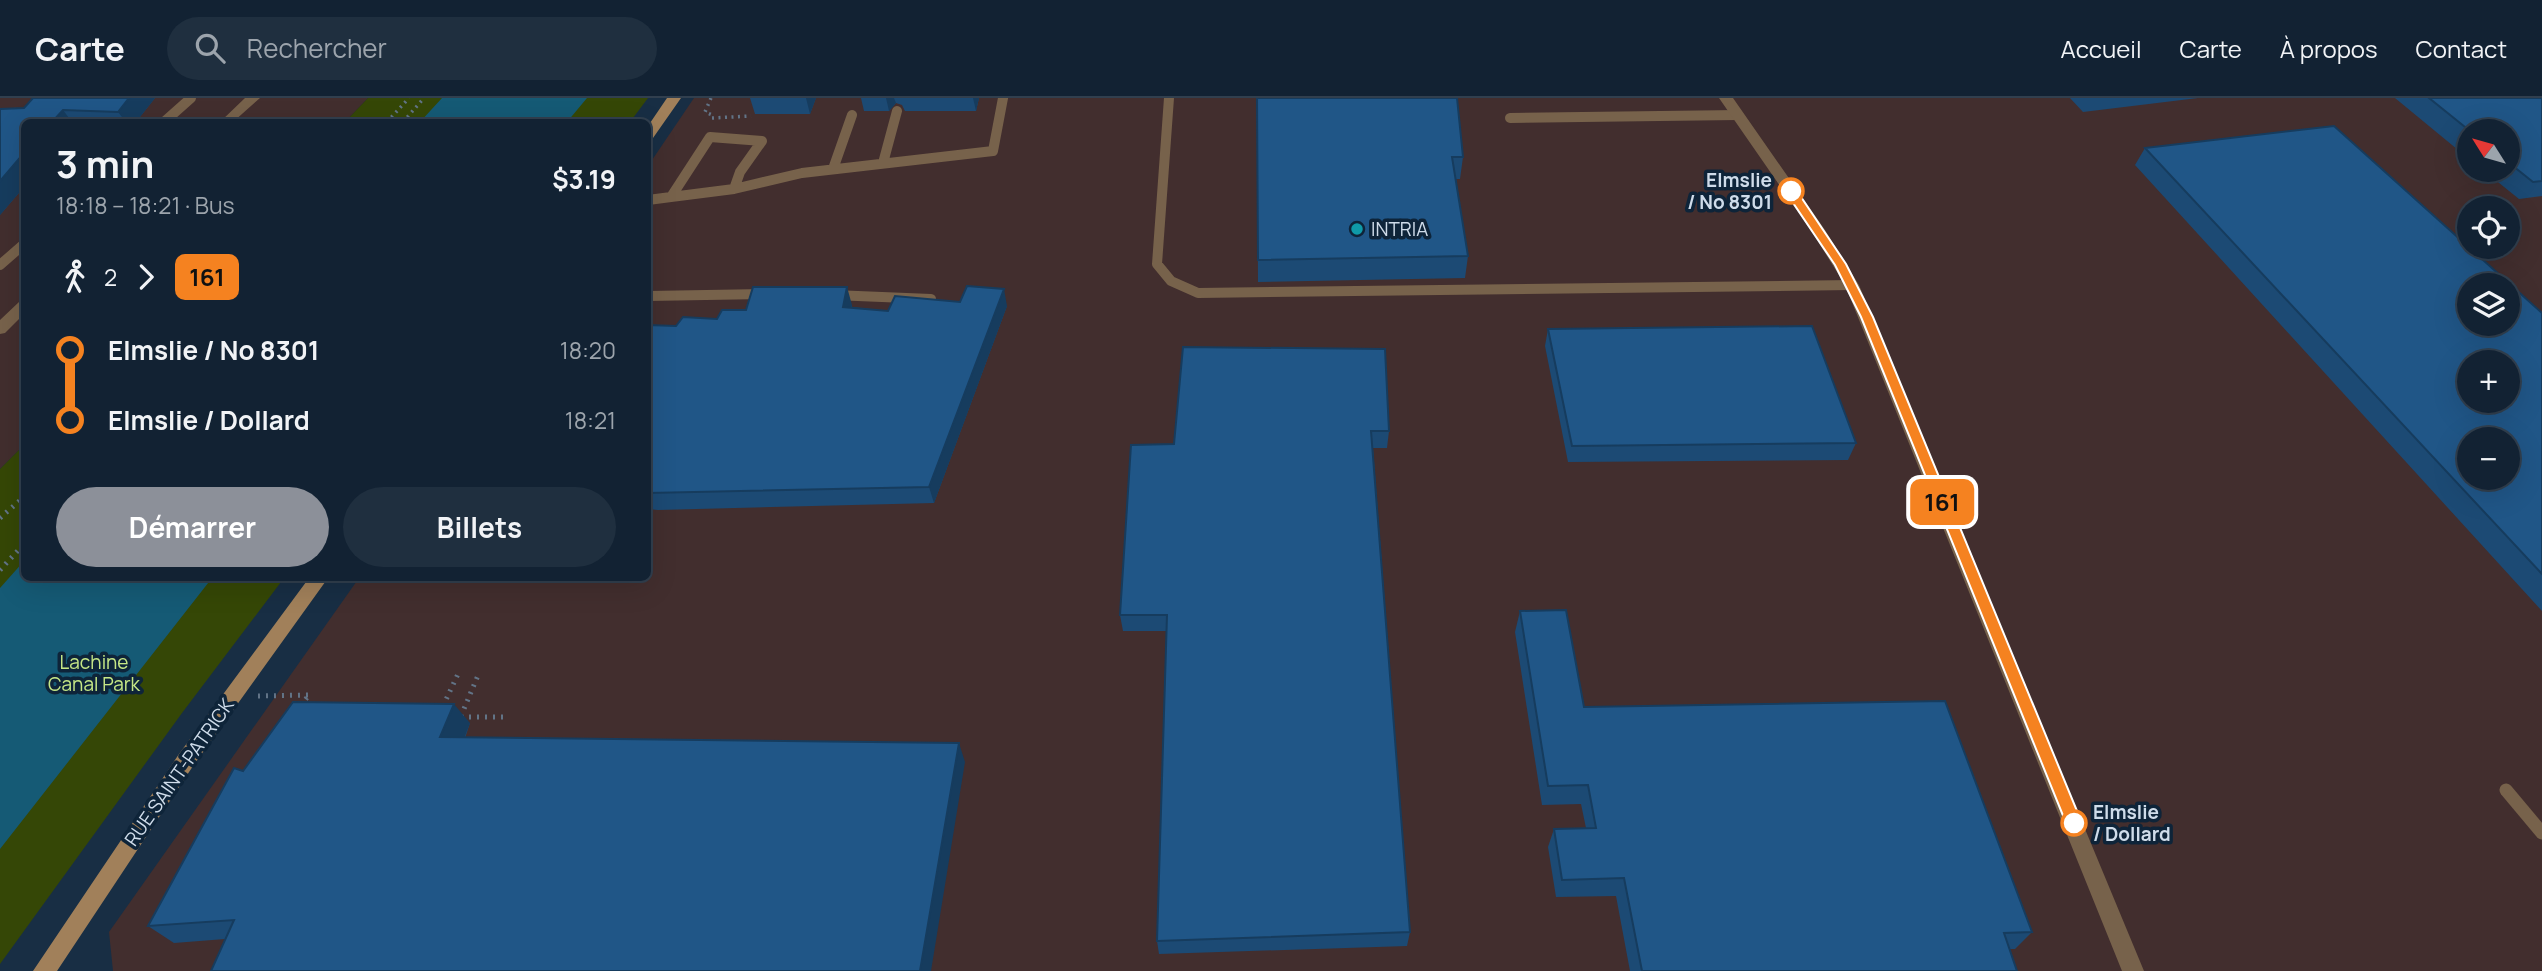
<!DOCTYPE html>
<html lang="fr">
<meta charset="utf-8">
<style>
:root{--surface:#122233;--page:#1f2f3f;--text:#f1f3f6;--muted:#9ca4ac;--line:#313f4e;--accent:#8c9099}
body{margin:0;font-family:Manrope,sans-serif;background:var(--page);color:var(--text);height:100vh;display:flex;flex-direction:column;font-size:26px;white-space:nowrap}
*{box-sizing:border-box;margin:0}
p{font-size:23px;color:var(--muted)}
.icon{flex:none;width:38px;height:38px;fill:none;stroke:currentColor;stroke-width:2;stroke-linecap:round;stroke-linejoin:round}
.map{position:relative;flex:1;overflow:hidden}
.panel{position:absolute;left:21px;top:21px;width:630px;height:462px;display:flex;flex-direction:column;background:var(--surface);border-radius:10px;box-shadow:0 7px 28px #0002,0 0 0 2px var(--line)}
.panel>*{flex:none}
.badge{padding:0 14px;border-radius:10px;font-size:24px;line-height:46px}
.needle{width:46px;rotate:307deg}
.buttons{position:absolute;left:2457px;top:21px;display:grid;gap:14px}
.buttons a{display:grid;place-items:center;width:63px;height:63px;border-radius:50%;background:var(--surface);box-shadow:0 7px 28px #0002,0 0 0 2px var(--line);font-size:35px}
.map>.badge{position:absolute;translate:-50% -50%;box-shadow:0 0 0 4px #fff}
.legs{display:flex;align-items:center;gap:10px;height:77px;padding:0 35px;font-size:23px}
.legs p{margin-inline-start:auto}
.overview{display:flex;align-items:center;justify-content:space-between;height:119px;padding:0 35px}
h1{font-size:38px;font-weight:700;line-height:52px}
.cta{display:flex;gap:14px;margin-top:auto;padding:14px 35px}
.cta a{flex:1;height:80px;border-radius:42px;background:var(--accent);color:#fff;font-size:28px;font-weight:700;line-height:80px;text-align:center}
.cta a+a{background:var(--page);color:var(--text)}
ul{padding:0 35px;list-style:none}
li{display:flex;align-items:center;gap:24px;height:70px;font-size:26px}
li i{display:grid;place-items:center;width:10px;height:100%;margin:0 9px;background:currentColor}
li i::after{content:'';width:18px;height:18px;margin:-9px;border:5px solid;border-radius:50%;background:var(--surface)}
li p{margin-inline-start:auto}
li:first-child i{background:linear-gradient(#0000 50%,currentColor 0)}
li:last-child i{background:linear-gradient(currentColor 50%,#0000 0)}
header{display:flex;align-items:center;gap:42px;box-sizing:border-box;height:98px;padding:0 35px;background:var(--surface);border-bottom:2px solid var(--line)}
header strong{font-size:33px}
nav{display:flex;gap:38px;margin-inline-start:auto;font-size:24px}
.search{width:490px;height:63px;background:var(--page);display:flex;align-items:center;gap:18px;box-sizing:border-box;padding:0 24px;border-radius:38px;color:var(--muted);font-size:26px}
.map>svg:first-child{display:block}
.industrial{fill:#422e2e;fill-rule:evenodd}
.green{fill:#354706}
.water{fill:#155a75}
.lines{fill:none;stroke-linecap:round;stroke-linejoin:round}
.path-far1{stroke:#627487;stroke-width:3.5;stroke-dasharray:2 4.5;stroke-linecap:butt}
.path{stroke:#627487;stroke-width:5;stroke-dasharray:2 6;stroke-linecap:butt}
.service-far1{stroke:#77624b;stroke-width:10}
.service{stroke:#77624b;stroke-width:13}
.minor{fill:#77624b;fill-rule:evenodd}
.secondary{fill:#a1805a;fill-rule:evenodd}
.wall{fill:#1c4a74}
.shaded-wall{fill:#163c5e}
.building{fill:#205687;stroke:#163c5e;stroke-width:2;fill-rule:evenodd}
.line-1{fill:#f58220;stroke:#fff;stroke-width:2}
.stop-1-dot{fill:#fff;stroke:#f58220;stroke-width:3.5}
.culture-dot{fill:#0f9aa8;stroke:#0e2439;stroke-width:2.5}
.labels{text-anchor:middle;stroke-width:7;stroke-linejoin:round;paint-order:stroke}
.stop-label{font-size:19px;font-weight:bold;fill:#cfdcea;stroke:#0e2439;text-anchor:end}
.poi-label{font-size:19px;fill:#cfdcea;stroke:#0e2439;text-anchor:start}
.park-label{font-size:19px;fill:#c6e786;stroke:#0e2439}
.street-label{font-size:19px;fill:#cfdcea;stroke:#0e2439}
</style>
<header>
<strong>Carte</strong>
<div class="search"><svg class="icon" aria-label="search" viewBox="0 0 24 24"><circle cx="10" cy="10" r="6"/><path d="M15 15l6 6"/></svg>Rechercher</div>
<nav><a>Accueil</a><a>Carte</a><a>À propos</a><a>Contact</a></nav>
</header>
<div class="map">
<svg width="2542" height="873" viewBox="0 0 2542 873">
<rect width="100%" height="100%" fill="#182e44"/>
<!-- industrial -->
<path class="industrial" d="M 0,0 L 368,0 L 345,24 L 24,24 L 24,347 L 0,371 Z
M 694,0 L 2542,0 L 2542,873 L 113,873 L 109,834 L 359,480 L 648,480 L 648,68 ZM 2469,33 L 2508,33 L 2508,72 L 2469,72 ZM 2469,110 L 2508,110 L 2508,149 L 2469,149 ZM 2469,187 L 2508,187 L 2508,226 L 2469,226 ZM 2469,264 L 2508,264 L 2508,303 L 2469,303 ZM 2469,341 L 2508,341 L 2508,380 L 2469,380 Z"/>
<!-- green -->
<path class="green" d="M 368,0 L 648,0 L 630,24 L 345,24 Z
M 24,347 L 24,480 L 284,480 L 182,615 L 0,866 L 0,371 Z"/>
<!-- water -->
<path class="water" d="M 442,0 L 587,0 L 567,24 L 420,24 Z
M 24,463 L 24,480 L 212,480 L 0,751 L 0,490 Z"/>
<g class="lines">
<!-- path-far1 -->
<path class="path-far1" d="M 711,0 L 705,14 L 712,17
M 712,20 L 751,18
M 387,24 L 409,0
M 403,24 L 424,0"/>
<!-- path -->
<path class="path" d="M 0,420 L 24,399
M 0,472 L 24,446
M 258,598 L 308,597
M 443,608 L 458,576
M 305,609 L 305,602 L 309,597
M 461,618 L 479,575
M 461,619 L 505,619"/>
<!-- service-far1 -->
<path class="service-far1" d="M 1169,0 L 1157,166 L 1171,183 L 1198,195 L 1852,187
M 1510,20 L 1738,17
M 164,24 L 191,0
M 710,39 L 762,43 L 740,74 L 734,91 L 671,99 Z
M 883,65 L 897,13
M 833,71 L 852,17
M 734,91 L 802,75 L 993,53 L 1003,0
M 648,102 L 671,99
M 0,167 L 24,146
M 833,197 L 931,201
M 648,198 L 766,196"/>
<!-- service -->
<path class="service" d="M 2506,692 L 2542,735"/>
<!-- minor -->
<path class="minor" d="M 245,0 L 260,0 L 233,24 L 220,24 Z
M 1719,0 L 1733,0 L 1825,132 L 1859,187 L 2144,873 L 2122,873 L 1845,187 L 1814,137 Z
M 24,203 L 24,216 L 5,235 L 0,236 L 0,222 L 19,204 Z"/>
<!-- secondary -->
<path class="secondary" d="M 667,0 L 681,0 L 653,40 L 648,41 L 648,28 Z
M 309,480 L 328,480 L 193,668 L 57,873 L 33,873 L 179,656 Z"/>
</g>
<!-- wall -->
<path class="wall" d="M 155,0 L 136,24 L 24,24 L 24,89 L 0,117 L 24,10 Z
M 750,0 L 816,0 L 810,16 L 755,16 Z
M 861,0 L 979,0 L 976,13 L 905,13 L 902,7 L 896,5 L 889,13 L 864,13 Z
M 1257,0 L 1463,59 L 1460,81 L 1456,81 L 1468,158 L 1465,180 L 1258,184 Z
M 2070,0 L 2198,0 L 2083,14 Z
M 2395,0 L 2542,0 L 2542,98 L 2519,101 L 2483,72 L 2508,72 L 2508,33 L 2469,33 L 2469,61 Z
M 2145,50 L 2542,215 L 2542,513 L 2135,67 Z
M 852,207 L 852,209 L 888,213 L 1007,208 L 934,405 L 658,412 L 648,411 L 648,227 L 676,228 L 717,221 Z
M 1548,231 L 1856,345 L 1848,362 L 1568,364 L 1545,248 Z
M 1183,249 L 1389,333 L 1387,350 L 1373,350 L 1410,834 L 1407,848 L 1159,856 L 1157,843 L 1167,533 L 1123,533 L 1120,517 L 1174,346 Z
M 1520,513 L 1584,609 L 2032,834 L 2015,851 L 2009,851 L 2017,873 L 1630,873 L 1616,798 L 1556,799 L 1548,749 L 1554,731 L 1586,730 L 1581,706 L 1542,707 L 1515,534 Z
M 470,625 L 465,640 L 965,664 L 225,841 L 174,845 L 148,828 L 243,673 Z"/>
<!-- shaded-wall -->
<path class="shaded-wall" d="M 129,0 L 155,0 L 136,24 L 126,24 L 118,14 Z
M 806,0 L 816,0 L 810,16 Z
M 886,0 L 894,0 L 896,5 L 889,13 Z
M 973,0 L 979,0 L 976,13 Z
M 63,12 L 72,24 L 52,24 Z
M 24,55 L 24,89 L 0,117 L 0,83 Z
M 847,189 L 852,207 L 848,226 L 843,209 Z
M 1004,191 L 1007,208 L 934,405 L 929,389 Z
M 454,606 L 470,625 L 457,659 L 440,639 Z
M 959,645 L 965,664 L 931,873 L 920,873 Z"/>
<!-- building -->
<path class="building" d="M 33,0 L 129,0 L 118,14 L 63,12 L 52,24 L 24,24 L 24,55 L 0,83 L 0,11 L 24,10 Z
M 1257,0 L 1457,0 L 1463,59 L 1452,59 L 1468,158 L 1258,162 Z
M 2429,0 L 2542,0 L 2542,83 L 2533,84 L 2508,64 L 2508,33 L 2470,33 Z
M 2334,28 L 2542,215 L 2542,476 L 2145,50 ZM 2469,187 L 2508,187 L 2508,226 L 2469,226 ZM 2469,264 L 2508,264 L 2508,303 L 2469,303 ZM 2469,341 L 2508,341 L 2508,380 L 2469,380 Z
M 967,188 L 1004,191 L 929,389 L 648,395 L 648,227 L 676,228 L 683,219 L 717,221 L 722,212 L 746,212 L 753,189 L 847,189 L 843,209 L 888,213 L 895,198 L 960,204 Z
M 1812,228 L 1856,345 L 1572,348 L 1548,231 Z
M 1183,249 L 1385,251 L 1389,333 L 1371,333 L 1410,834 L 1157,843 L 1167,517 L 1120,517 L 1131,347 L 1174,346 Z
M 1566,512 L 1584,609 L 1945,603 L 2032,834 L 2004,835 L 2017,873 L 1642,873 L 1624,780 L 1562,782 L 1554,731 L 1596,730 L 1588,687 L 1548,688 L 1520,513 Z
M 293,604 L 454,606 L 440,639 L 959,645 L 920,873 L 211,873 L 234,822 L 148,828 L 234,670 L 243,673 Z"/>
<!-- line-1 -->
<path class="line-1" d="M 1787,90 L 1795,90 L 1846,166 L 1873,219 L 2082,725 L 2080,730 L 2074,733 L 2069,730 L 2066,725 L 1861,219 L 1835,167 L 1785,93 Z"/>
<!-- markers -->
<g class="stop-1-dot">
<circle cx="1791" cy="93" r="12"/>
<circle cx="2074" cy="725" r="12"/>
</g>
<circle class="culture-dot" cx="1357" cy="131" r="7"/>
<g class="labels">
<!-- stop labels -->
<g class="stop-label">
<text x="1772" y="89">Elmslie<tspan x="1772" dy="22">/ No 8301</tspan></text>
<text x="2093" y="721" text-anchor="start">Elmslie<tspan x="2093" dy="22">/ Dollard</tspan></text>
</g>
<!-- poi labels -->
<g class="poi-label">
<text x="1371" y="138">INTRIA</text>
</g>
<!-- park labels -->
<g class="park-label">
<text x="94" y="571">Lachine<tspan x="94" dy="22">Canal Park</tspan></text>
</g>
<!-- street labels -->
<g class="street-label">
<text transform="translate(179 674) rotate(-55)" y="7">RUE SAINT-PATRICK</text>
</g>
</g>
</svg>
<div class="buttons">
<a><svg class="needle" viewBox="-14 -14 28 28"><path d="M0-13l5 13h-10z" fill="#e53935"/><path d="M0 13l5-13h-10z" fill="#9ca4ac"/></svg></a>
<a><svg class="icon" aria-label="locate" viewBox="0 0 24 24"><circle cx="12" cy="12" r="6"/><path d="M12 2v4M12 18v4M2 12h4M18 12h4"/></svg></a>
<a><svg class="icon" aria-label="layers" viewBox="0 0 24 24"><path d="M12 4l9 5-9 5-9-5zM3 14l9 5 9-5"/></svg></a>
<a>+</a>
<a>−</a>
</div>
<b class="badge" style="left:1942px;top:404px;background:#f58220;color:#111">161</b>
<section class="panel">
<div class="overview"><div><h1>3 min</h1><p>18:18 – 18:21 · Bus</p></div><b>$3.19</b></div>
<div class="legs"><svg class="icon" aria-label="walk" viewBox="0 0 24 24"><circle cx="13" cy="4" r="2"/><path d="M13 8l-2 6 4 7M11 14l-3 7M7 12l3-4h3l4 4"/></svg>2<svg class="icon" aria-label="forward" viewBox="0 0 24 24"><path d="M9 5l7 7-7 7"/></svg><b class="badge" style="background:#f58220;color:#111">161</b></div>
<ul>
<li><i style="color:#f58220"></i><b>Elmslie / No 8301</b><p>18:20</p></li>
<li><i style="color:#f58220"></i><b>Elmslie / Dollard</b><p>18:21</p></li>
</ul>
<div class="cta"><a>Démarrer</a><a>Billets</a></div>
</section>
</div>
